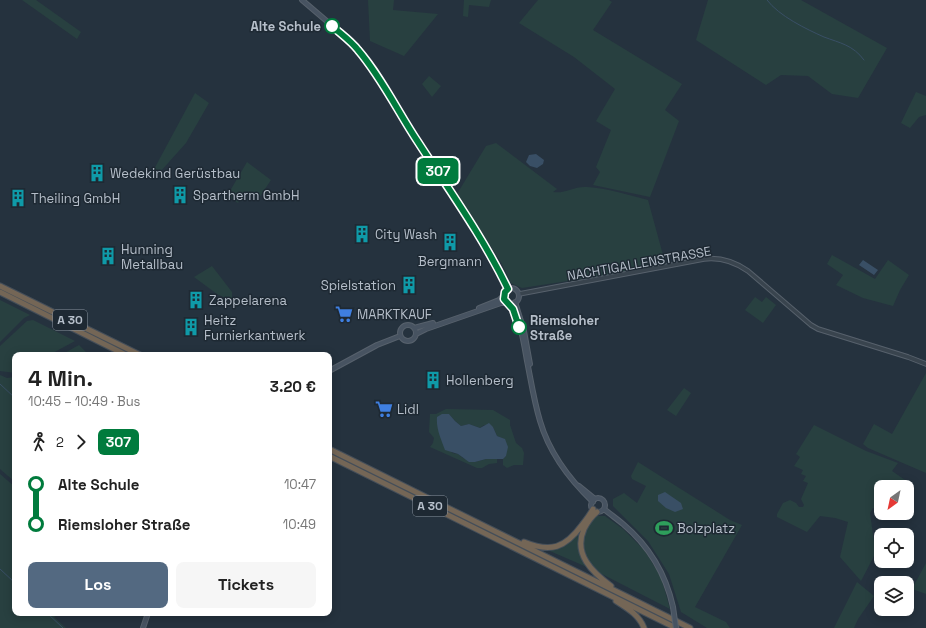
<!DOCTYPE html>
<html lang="de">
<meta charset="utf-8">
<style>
:root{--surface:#fff;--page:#f6f6f6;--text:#222;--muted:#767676;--accent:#536981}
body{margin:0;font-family:"Space Grotesk",sans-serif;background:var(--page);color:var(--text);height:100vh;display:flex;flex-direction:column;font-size:15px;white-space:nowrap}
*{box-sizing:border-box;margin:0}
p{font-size:13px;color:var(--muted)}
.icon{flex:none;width:22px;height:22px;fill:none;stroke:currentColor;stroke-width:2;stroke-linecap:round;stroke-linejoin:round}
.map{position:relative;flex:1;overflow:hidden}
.sheet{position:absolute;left:12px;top:352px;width:320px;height:264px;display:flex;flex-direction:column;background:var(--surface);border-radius:8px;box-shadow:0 2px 10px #0003}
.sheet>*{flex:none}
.badge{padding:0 8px;border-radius:6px;font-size:14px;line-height:26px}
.needle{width:26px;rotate:213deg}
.fabs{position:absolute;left:874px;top:480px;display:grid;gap:8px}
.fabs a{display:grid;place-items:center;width:40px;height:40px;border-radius:8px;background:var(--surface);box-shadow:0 2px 10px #0003;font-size:20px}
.map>.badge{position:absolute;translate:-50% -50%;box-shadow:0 0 0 2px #fff}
.legs{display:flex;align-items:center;gap:6px;height:44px;padding:0 16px;font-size:13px}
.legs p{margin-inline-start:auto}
.head{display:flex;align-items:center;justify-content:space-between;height:68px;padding:0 16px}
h1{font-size:22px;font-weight:600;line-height:30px}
.action{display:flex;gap:8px;margin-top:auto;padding:8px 16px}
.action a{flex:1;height:46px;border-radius:8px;background:var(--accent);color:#fff;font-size:16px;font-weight:600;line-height:46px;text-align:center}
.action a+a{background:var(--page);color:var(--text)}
ul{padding:0 16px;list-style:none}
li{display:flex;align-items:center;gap:14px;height:40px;font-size:15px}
li i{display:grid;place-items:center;width:6px;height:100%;margin:0 5px;background:currentColor}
li i::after{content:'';width:10px;height:10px;margin:-5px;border:3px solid;border-radius:50%;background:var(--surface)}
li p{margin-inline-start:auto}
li:first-child i{background:linear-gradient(#0000 50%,currentColor 0)}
li:last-child i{background:linear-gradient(currentColor 50%,#0000 0)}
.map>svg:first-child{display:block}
.green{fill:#284040}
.water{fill:#394f65}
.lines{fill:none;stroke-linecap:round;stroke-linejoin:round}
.stream{stroke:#394f65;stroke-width:1}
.tertiary-casing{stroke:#57616c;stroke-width:5.5}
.secondary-casing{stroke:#57616c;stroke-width:6}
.motorway-casing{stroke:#444e59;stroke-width:7}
.tertiary{stroke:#39444e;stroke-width:3.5}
.secondary{stroke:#475361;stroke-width:4}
.motorway{stroke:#746656;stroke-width:5}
.secondary-bridge-casing{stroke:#57616c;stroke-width:6;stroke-linecap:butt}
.secondary-bridge{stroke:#475361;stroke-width:4}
.line-1-casing{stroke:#fff;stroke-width:9}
.line-1{stroke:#007b3d;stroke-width:6}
.stop-1-dot{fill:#fff;stroke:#007b3d;stroke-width:2}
.labels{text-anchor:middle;stroke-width:3;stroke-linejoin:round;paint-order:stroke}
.shield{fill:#1e2933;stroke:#88919c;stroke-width:1}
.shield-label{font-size:12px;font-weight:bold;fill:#b5bec9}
.stop-label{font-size:13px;font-weight:bold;fill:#b5bec9;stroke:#1e2933;text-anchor:end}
.poi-label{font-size:13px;fill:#b5bec9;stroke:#1e2933;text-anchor:start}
.street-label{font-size:13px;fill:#b5bec9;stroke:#1e2933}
</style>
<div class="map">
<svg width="926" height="628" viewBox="0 0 926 628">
<rect width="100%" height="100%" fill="#25323e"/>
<!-- green -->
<path class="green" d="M 22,0 L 36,0 L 81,32 L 77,39 Z
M 368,0 L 394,0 L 393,10 L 438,14 L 404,56 L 370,41 Z
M 464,0 L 491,0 L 489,7 L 469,5 L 468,17 L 463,16 Z
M 538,0 L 609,0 L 612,2 L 593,30 L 682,84 L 665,110 L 679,121 L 650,197 L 593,185 L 600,172 L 596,167 L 611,130 L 596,121 L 615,89 L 574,57 L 519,23 Z
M 708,0 L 801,0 L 887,48 L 858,98 L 832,94 L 808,76 L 781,75 L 766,85 L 696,40 Z
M 429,76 L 441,86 L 432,97 L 422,84 Z
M 916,92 L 926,96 L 926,115 L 919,117 L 910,128 L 901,123 Z
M 195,93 L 209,103 L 186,143 L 160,172 L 152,173 Z
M 496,143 L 557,189 L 553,192 C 565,194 574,186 587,187 C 607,188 628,195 648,200 L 666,266 L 522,288 L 511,283 L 502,264 L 457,194 L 486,146 Z
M 247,162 L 271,180 L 257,201 L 244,193 L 238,203 L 227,196 Z
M 832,255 L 875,279 L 888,260 L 909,275 L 900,290 L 893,306 L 863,298 L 836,285 L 843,275 L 827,264 Z
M 212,266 L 232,292 L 232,301 L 217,294 L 194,277 Z
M 755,297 L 762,302 L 766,297 L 776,305 L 763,323 L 745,310 Z
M 0,300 L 30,315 L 24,318 L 0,342 Z
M 33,320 L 75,341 L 49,355 L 15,355 L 15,373 L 0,371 L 0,346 L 27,321 Z
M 79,345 L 89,355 L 61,355 Z
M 926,373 L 926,473 L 868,448 L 863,444 L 874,424 L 892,434 Z
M 0,375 L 7,378 L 15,377 L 15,482 L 0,469 Z
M 684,388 L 691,393 L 676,416 L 667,410 Z
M 446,409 L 493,410 L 510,420 L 510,425 L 516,443 L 522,448 L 524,453 L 523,465 L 514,465 L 507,468 L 503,465 L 503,459 L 506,456 L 504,439 L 497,436 L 493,427 L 484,425 L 480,428 L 469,424 L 461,426 L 455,421 L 449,414 L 452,453 L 458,454 L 463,458 L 475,462 L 486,459 L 497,459 L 497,463 L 489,464 L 482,468 L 477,468 L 430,447 L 433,443 L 434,438 L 429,432 L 430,414 L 436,414 Z
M 814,425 L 866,451 L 898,463 L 892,471 L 908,482 L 905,487 L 881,487 L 881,512 L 873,508 L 870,513 L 875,549 L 874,556 L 861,581 L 840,557 L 848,522 L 835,518 L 820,516 L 807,532 L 777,517 L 777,514 L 783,503 L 790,500 L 796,503 L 799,507 L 803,507 L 804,505 L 801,499 L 808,483 L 803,481 L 806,476 L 801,474 L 803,470 L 794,466 L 800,457 L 796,454 Z
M 638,462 L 730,520 L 742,525 L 695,607 L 726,622 L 730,628 L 707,628 L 681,612 L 669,574 L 648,541 L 613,506 L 613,499 L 624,493 L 637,503 L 646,486 L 632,479 L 631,476 Z
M 0,474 L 15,487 L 15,613 L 61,613 L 54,617 L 66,628 L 0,628 Z
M 589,512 L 596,516 L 605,516 L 623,529 L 645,551 L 661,577 L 670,609 L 596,571 L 536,545 C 541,546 547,547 552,546 C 570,543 580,526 589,512 Z
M 926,563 L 926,594 L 912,589 Z
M 857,582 L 874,596 L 858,619 L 854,628 L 834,628 Z"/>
<!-- water -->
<path class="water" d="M 536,154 L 544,160 L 543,164 L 537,168 L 530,166 L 526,162 L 529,155 Z
M 863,260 L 878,270 L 874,275 L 859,265 Z
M 442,414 L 449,414 L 455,421 L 461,426 L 469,424 L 480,428 L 489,423 L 493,427 L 497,436 L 505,439 L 508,447 L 506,456 L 503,459 L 486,459 L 475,462 L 469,462 L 458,454 L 445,450 C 441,439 436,429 437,417 Z
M 665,492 L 681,503 L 683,509 L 675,512 L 666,508 L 658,501 L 658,495 Z"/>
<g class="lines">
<!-- stream -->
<path class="stream" d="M 767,0 C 779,16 806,29 824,37 C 840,43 853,45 864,60
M 0,384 L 15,398
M 0,569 L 15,583
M 47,613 L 63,628"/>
<!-- tertiary casing -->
<g class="tertiary-casing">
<path id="tertiary" d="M 519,294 L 704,259 C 720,257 735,262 748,271 L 811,325 L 818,329 L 908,357 L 926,364"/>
</g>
<!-- secondary casing -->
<g class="secondary-casing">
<path id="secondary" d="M 302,0 L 350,41 L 369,63 L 492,257 L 508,289
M503 296a8 8 0 1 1 16 0a8 8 0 1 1-16 0Z
M 515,302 L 524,331 L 530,364
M 509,303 C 520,316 524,344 527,361 C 531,381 534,401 540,421 C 549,452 570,480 593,502
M 479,308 L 499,300 L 504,295
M400 333a8 8 0 1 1 16 0a8 8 0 1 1-16 0Z
M 414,328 L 433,323
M 416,334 L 426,329 L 501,303 L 507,303
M 329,371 L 377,345 L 400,336
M 579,486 L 595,499
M591 505a7 7 0 1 1 14 0a7 7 0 1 1-14 0Z
M 604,509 C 610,514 617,519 623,524 C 649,546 666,575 673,607
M 143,628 L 148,613"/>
</g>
<!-- motorway casing -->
<g class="motorway-casing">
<path id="motorway" d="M 0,286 L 140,355
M 0,292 L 126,355
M 329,449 L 690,628
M 329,456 L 676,628
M 597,512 C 592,516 587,523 584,529 C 573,554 592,572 611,586
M 524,542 C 551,553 565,548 582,525 C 586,520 590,515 593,509
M 616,601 C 627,608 639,615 644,628"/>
</g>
<!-- tertiary -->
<use href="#tertiary" class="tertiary"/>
<!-- secondary -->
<use href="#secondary" class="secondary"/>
<!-- motorway -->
<use href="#motorway" class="motorway"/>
<!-- secondary-bridge casing -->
<g class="secondary-bridge-casing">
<path id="secondary-bridge" d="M 673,607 L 676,628"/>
</g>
<!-- secondary-bridge -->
<use href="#secondary-bridge" class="secondary-bridge"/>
</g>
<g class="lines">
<!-- line-1 casing -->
<g class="line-1-casing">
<path id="line-1" d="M 332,26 C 341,34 351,41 358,50 C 382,78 398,112 418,142 C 449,190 483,237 508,289 L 505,292 L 504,299 L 513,309 L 519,327"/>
</g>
<!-- line-1 -->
<use href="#line-1" class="line-1"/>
</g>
<!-- icons -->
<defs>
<g id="building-bare" transform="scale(1.38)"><path d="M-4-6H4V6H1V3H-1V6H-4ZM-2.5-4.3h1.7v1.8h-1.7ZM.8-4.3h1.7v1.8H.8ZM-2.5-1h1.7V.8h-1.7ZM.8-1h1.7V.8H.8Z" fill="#0f9aa8" stroke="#1e2933" stroke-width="2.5" paint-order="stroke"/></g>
<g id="supermarket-bare" transform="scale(1.38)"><path d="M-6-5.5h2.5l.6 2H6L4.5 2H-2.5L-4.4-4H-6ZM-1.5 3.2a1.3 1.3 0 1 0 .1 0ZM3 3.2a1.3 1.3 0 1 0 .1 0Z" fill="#3f7fe0" stroke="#1e2933" stroke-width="2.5" paint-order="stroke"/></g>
<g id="stadium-bare" transform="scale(1.38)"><path d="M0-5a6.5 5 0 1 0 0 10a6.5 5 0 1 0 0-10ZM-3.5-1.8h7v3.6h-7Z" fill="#2e9e5b" stroke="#1e2933" stroke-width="2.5" paint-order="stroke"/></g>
</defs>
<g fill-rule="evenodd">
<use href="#building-bare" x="97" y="173"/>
<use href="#building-bare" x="180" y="195"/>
<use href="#building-bare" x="18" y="198"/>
<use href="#building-bare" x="362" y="234"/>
<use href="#building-bare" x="450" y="242"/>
<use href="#building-bare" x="108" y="256"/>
<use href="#building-bare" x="409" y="285"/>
<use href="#building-bare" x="196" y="300"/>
<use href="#supermarket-bare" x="344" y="314"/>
<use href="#building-bare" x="191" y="327"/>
<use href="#building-bare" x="433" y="380"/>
<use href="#supermarket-bare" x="384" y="409"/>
<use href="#stadium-bare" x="664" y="528"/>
</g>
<!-- markers -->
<g class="stop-1-dot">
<circle cx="332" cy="26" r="7"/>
<circle cx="519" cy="327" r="7"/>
</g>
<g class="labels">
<!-- shield labels -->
<g class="shield">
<rect x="53" y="310" width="34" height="20" rx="3"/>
<rect x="413" y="496" width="34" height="20" rx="3"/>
</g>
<g class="shield-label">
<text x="70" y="324">A 30</text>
<text x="430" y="510">A 30</text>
</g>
<!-- stop labels -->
<g class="stop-label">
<text x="321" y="31">Alte Schule</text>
<text x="530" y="325" text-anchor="start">Riemsloher<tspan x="530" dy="15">Straße</tspan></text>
</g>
<!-- poi labels -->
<g class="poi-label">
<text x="110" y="178">Wedekind Gerüstbau</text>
<text x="193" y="200">Spartherm GmbH</text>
<text x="31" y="203">Theiling GmbH</text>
<text x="375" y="239">City Wash</text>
<text x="121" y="254">Hunning<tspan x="121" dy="15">Metallbau</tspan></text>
<text x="450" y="266" text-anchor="middle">Bergmann</text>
<text x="396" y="290" text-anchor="end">Spielstation</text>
<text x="209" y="305">Zappelarena</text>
<text x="357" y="319">MARKTKAUF</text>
<text x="204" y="325">Heitz<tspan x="204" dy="15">Furnierkantwerk</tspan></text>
<text x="446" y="385">Hollenberg</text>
<text x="397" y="414">Lidl</text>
<text x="677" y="533">Bolzplatz</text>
</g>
<!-- street labels -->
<g class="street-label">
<text transform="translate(639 263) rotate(-10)" y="5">NACHTIGALLENSTRASSE</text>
</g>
</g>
</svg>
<div class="fabs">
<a><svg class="needle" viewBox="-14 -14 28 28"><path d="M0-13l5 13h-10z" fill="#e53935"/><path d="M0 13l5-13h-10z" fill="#767676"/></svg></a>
<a><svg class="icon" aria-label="locate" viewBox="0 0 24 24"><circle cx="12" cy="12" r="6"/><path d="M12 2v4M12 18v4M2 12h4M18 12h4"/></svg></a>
<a><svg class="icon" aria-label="layers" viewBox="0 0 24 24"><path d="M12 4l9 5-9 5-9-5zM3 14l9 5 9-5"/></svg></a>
</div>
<b class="badge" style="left:438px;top:171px;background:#007b3d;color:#fff">307</b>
<section class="sheet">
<div class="head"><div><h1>4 Min.</h1><p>10:45 – 10:49 · Bus</p></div><b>3.20 €</b></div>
<div class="legs"><svg class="icon" aria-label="walk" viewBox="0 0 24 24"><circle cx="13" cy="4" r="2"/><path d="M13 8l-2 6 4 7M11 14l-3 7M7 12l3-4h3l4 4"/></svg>2<svg class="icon" aria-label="forward" viewBox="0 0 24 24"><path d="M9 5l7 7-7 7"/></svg><b class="badge" style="background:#007b3d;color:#fff">307</b></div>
<ul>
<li><i style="color:#007b3d"></i><b>Alte Schule</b><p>10:47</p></li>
<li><i style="color:#007b3d"></i><b>Riemsloher Straße</b><p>10:49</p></li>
</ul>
<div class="action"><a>Los</a><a>Tickets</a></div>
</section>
</div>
